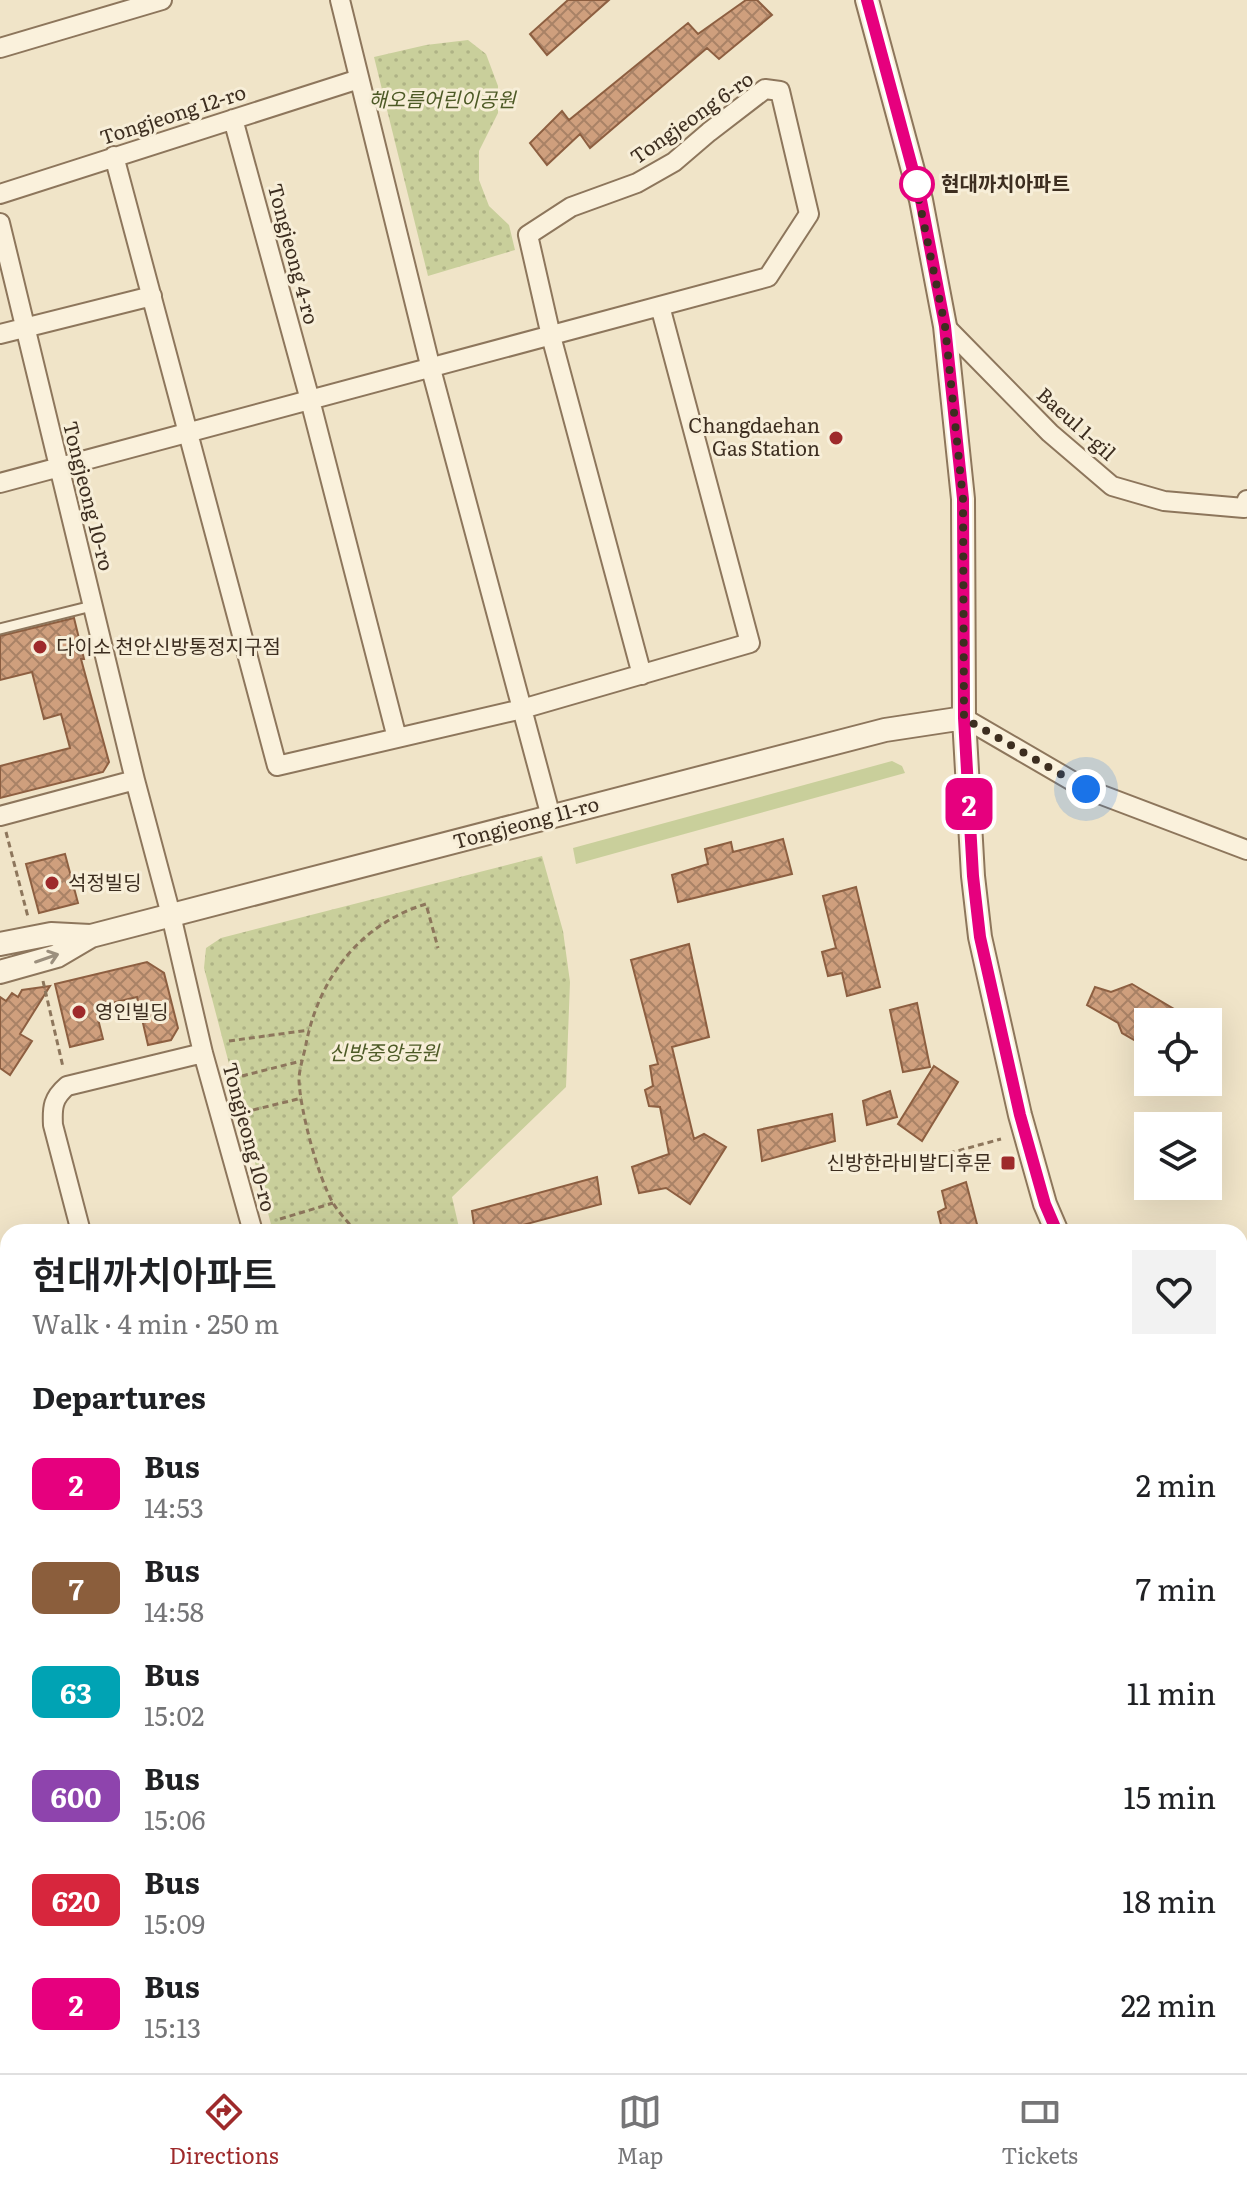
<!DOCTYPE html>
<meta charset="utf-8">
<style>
:root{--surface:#fff;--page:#f2f2f2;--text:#202124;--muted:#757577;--line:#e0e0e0;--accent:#9e2a2b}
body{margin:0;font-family:Literata,"Noto Sans KR",serif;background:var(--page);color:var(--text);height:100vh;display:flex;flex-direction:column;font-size:30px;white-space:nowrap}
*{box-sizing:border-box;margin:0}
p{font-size:26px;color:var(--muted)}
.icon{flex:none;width:44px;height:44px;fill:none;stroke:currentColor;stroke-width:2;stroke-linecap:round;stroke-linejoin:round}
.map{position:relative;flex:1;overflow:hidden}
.panel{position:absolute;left:0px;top:1224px;width:1248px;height:850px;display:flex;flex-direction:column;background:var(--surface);border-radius:24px 24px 0 0;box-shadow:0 8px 32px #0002}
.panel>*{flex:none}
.badge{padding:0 16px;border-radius:12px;font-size:28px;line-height:52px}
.buttons{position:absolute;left:1134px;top:1008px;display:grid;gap:16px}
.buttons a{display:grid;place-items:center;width:88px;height:88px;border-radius:0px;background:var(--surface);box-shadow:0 8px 32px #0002;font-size:40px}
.you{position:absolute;width:40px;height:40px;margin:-20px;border:6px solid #fff;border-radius:50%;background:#1a73e8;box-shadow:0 0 0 12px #1a73e833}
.map>.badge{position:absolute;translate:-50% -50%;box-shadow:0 0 0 4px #fff}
h2{padding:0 32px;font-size:30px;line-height:72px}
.round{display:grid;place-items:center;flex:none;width:84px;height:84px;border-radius:0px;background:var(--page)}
.headline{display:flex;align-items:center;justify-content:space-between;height:136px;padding:0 32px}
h1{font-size:38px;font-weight:600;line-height:60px}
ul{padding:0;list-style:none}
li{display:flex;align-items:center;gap:24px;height:104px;padding:0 32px}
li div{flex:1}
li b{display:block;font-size:30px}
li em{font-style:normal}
li .badge{min-width:88px;font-weight:700;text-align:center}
.tabs{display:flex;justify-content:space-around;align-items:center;height:112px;border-top:2px solid var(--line);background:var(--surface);font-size:22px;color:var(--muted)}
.tabs a{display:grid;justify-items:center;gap:4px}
.tabs .current{color:var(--accent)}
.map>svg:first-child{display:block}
.grass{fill:#c9cf9b}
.park{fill:url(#park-dots)}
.building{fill:url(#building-cross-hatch);stroke:#8d5f41;stroke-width:2}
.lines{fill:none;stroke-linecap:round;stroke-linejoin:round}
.service-casing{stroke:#8d765c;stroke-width:13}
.minor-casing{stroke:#8d765c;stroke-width:22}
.tertiary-casing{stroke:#8d765c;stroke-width:26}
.path{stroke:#8d765c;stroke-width:3;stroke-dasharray:6 4;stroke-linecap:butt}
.service{stroke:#faf1dc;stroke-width:9}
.minor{stroke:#faf1dc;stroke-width:18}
.tertiary{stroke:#faf1dc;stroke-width:22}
.oneway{stroke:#9c907e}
.line-casing{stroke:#fff;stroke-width:18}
.line{stroke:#e6007e;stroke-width:12}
.walk{stroke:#3d2e20;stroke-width:8;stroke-dasharray:0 14.4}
.stop-dot{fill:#fff;stroke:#e6007e;stroke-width:4}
.poi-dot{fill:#9e2a2b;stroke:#f7eed8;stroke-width:3}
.labels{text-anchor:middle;stroke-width:6;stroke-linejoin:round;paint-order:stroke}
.park-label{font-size:20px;font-style:italic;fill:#4d5a26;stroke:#f7eed8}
.street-label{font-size:20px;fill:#3d2e20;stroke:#f7eed8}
.stop-label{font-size:20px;font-weight:bold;fill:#3d2e20;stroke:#f7eed8;text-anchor:start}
.poi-label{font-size:20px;fill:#3d2e20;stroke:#f7eed8;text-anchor:start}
</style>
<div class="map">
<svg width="1247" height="2073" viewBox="0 0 1247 2073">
<defs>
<pattern id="park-dots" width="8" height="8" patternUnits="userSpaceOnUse" patternTransform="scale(2)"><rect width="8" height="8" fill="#c9cf9b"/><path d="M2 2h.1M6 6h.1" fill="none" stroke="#aeb285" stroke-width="1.8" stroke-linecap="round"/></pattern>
<pattern id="building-cross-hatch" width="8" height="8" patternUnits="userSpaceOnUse" patternTransform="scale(2)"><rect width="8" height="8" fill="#cf9f7d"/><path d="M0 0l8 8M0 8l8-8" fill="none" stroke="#a98266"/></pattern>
</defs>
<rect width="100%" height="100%" fill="#f0e4c8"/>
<!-- grass -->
<path class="grass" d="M 892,761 L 902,766 L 905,773 L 576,864 L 573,848 Z"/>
<!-- park -->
<path class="park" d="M 468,40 L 486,54 L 498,86 L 498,113 L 479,151 L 479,180 L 489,206 L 509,225 L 515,250 L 428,276 L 374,57 L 426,45 Z
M 542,856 L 563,931 L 570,982 L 566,1087 L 452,1197 L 460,1232 L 273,1232 L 204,968 L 206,948 L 221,938 Z"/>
<!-- building -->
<path class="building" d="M 568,0 L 609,0 L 547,55 L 530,34 Z
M 746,0 L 757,0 L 772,15 L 719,59 L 707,48 L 590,148 L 580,134 L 547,165 L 530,143 L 562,111 L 569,120 L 688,23 L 698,34 Z
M 74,618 L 84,659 L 81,659 L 109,762 L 103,772 L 0,798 L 0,766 L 70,748 L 61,714 L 44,719 L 32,672 L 0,680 L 0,636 Z
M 783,839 L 792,874 L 678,902 L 672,875 L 708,864 L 705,849 L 731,842 L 733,852 Z
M 65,854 L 78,903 L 39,913 L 26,864 Z
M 856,887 L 880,987 L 847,996 L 842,973 L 828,976 L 822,952 L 836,948 L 823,896 Z
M 689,944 L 709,1037 L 672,1047 L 694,1139 L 704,1134 L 726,1147 L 690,1204 L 666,1188 L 639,1193 L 632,1167 L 669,1154 L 660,1107 L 649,1106 L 645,1090 L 653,1086 L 650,1066 L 658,1064 L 631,960 Z
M 147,962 L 164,973 L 178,1028 L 171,1040 L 148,1045 L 137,997 L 95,1007 L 103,1039 L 70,1047 L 55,984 Z
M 1132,984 L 1196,1022 L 1148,1022 L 1148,1048 L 1122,1033 L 1118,1023 L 1087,1005 L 1095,987 L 1111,992 Z
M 50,986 L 20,1034 L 32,1041 L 10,1075 L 0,1068 L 0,997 L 6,1001 L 12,993 L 18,997 L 22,990 Z
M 917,1003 L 930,1067 L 903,1072 L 890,1010 Z
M 934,1066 L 958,1082 L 922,1141 L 898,1124 Z
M 890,1091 L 897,1117 L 867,1125 L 863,1101 Z
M 832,1114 L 835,1141 L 762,1161 L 758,1130 Z
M 597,1177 L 601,1204 L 497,1232 L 475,1232 L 472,1211 Z
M 966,1182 L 979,1232 L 951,1232 L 950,1226 L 942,1229 L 938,1212 L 946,1208 L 942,1191 Z"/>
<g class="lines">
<!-- service casing -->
<g class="service-casing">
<path id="service" d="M 0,629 L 92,606"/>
</g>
<!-- minor casing -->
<g class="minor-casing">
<path id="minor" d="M 340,0 L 431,369 L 551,817
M 0,48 L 162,0
M 233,119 L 310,400 L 397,738
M 114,156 L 277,766 L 522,709 L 750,643 L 660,306
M 0,194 L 359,79
M 0,223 L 135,780 L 171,915 L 203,1053 L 253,1232
M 945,326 L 1050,433 L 1112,486 L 1164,501 L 1244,508 L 1247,500
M 0,334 L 152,296
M 0,483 C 256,415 512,347 768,277 L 809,214 L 780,91 L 765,89 L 709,132 L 674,162 L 637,183 L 571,207 L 528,235 L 551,336 L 642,675
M 964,718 L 1086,789 L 1247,850
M 0,816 L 135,780
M 81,1232 L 53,1125 C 52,1107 53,1098 67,1086 L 203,1053
M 1240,1502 L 1247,1501
M 0,1822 L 8,1820
M 0,1966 L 8,1964
M 59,2066 L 61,2073
M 250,2066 L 251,2073
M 659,2066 L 660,2073
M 801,2066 L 803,2073
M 529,2073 L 556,2066
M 817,2073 L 844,2066
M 1236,2073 C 1244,2066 1242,2059 1240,2049"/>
</g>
<!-- tertiary casing -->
<g class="tertiary-casing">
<path id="tertiary" d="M 867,0 L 921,200 L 945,326 L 963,499 L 964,718 L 973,876 L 980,937 L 1020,1115 L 1045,1204 L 1057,1232
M 0,944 L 51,934 L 90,936
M 0,972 L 57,956 L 91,936 L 885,730 L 964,718
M 0,1447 L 8,1479
M 1240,1716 L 1247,1738
M 155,2066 L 157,2073"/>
</g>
<!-- path -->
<path class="path" d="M 6,832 L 28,917
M 43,981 L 63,1067
M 229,1041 L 309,1030
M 242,1076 L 301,1061
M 253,1110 L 302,1098
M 891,1169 L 1001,1139
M 280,1219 L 333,1203
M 356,1232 C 349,1223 339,1213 333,1203 C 318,1177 300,1110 299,1080 C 299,1069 304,1055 306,1044 C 319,978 360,924 426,904 L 438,948"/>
<!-- service -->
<use href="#service" class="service"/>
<!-- minor -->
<use href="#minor" class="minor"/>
<!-- tertiary -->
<use href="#tertiary" class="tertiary"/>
</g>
<!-- one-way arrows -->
<defs><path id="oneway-shaft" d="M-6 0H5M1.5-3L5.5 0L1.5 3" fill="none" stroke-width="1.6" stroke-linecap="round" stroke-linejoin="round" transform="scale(2)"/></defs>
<use class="oneway" href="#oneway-shaft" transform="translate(47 958) rotate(-19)"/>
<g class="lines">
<!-- line casing -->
<g class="line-casing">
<path id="line" d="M 867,0 L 921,200 L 945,326 L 963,499 L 964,718 L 973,876 L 980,937 L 1020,1115 L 1045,1204 L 1057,1232"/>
</g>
<!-- line -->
<use href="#line" class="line"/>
<!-- walk -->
<path class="walk" d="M 917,184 L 913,171 L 945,326 L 963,499 L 964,718 L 1086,789"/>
</g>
<!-- markers -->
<circle class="stop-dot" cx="917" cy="184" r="16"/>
<g class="poi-dot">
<circle cx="836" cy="438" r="8"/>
<circle cx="40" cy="647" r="8"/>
<circle cx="52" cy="883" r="8"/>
<circle cx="79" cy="1012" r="8"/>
<rect x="1000" y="1155" width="16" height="16" rx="4"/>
</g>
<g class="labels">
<!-- park labels -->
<g class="park-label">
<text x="442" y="107">해오름어린이공원</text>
<text x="384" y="1060">신방중앙공원</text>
</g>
<!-- street labels -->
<g class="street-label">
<text transform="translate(173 115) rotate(-18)" y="7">Tongjeong 12-ro</text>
<text transform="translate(692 118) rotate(-35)" y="7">Tongjeong 6-ro</text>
<text transform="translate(293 254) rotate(75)" y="7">Tongjeong 4-ro</text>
<text transform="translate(1076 424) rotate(42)" y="7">Baeul 1-gil</text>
<text transform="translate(88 496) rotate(76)" y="7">Tongjeong 10-ro</text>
<text transform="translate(526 823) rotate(-15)" y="7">Tongjeong 11-ro</text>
<text transform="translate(249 1137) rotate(75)" y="7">Tongjeong 10-ro</text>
</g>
<!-- stop labels -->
<g class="stop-label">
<text x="941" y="191">현대까치아파트</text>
</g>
<!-- poi labels -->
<g class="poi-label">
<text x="820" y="433" text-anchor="end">Changdaehan<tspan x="820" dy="23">Gas Station</tspan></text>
<text x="56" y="654">다이소 천안신방통정지구점</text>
<text x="68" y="890">석정빌딩</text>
<text x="95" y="1019">영인빌딩</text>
<text x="992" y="1170" text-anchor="end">신방한라비발디후문</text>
</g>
</g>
</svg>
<div class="buttons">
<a><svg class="icon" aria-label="locate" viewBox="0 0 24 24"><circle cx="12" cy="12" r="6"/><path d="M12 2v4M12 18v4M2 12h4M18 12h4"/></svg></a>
<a><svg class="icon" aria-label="layers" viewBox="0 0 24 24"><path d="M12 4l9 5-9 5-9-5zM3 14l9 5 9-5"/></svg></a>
</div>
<div class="you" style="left:1086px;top:789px"></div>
<b class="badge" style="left:969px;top:804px;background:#e6007e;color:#fff">2</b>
<section class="panel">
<div class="headline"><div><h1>현대까치아파트</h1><p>Walk · 4 min · 250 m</p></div><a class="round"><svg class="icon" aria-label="heart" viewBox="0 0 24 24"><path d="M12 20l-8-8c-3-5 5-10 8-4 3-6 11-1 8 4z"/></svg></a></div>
<h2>Departures</h2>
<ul>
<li><span class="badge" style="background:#e6007e;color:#fff">2</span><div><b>Bus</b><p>14:53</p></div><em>2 min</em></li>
<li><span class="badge" style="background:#8b5e3c;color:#fff">7</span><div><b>Bus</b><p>14:58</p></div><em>7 min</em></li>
<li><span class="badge" style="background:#00a3b4;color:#fff">63</span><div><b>Bus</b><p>15:02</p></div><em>11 min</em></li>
<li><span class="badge" style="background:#8e44ad;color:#fff">600</span><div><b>Bus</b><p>15:06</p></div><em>15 min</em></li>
<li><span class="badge" style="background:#d7263d;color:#fff">620</span><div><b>Bus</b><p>15:09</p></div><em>18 min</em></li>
<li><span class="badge" style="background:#e6007e;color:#fff">2</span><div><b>Bus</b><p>15:13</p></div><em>22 min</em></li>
</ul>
</section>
</div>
<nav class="tabs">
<a class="current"><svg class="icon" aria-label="directions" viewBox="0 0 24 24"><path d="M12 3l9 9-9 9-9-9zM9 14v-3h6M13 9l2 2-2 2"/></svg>Directions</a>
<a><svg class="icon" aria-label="map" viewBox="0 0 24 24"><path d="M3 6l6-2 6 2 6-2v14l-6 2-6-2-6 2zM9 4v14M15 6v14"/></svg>Map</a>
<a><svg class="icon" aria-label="tickets" viewBox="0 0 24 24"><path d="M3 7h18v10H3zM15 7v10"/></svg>Tickets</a>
</nav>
